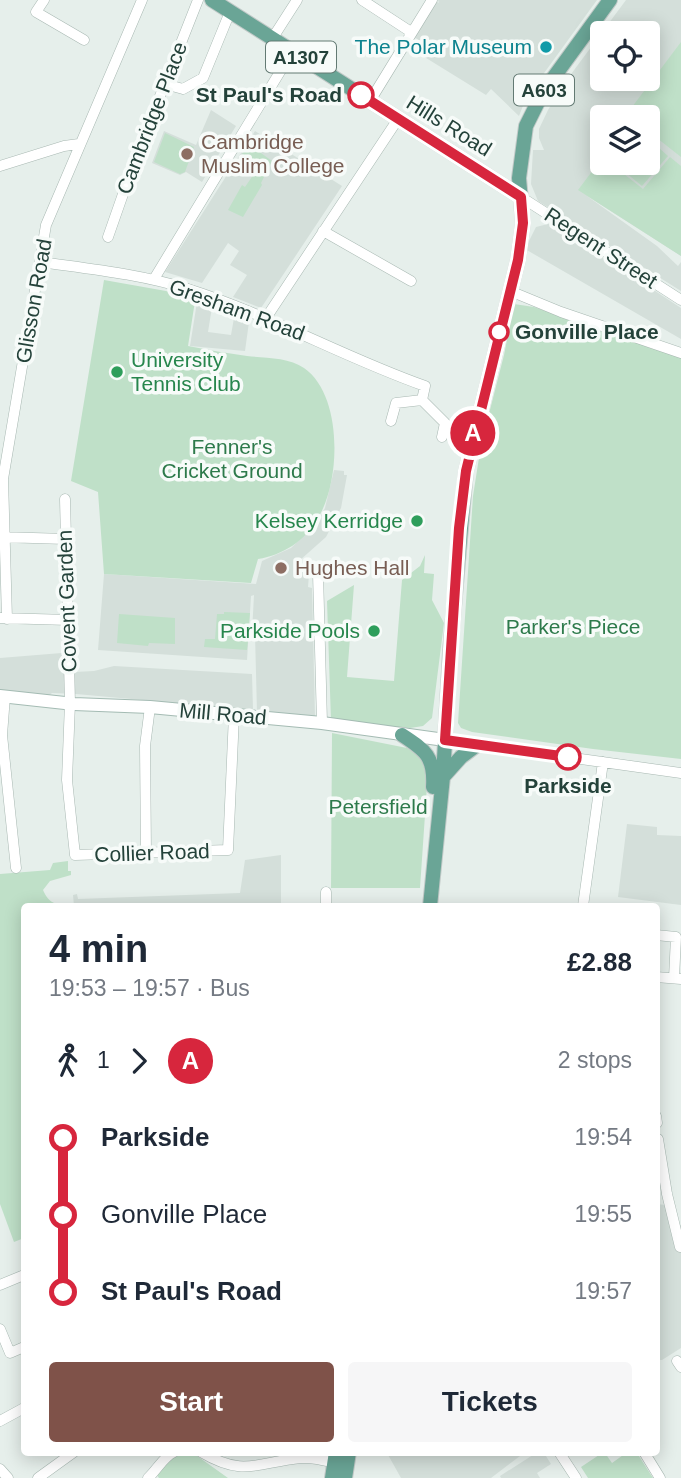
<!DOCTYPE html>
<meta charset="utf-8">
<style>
:root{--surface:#fff;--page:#f6f6f7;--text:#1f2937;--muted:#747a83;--accent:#7f5249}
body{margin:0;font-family:Arial,sans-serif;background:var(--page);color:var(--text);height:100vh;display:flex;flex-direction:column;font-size:26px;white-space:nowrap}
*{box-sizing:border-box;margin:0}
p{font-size:23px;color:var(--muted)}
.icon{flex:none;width:38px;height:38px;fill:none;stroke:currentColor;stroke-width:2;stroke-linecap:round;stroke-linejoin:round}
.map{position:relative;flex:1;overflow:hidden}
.sheet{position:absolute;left:21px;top:903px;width:639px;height:553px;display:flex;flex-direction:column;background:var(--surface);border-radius:7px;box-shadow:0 4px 18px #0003}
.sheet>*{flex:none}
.badge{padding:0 14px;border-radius:23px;font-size:24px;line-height:46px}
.buttons{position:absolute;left:590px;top:21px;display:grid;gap:14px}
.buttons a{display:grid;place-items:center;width:70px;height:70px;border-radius:7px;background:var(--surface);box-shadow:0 4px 18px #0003;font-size:35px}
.map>.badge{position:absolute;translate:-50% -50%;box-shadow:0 0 0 4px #fff}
.legs{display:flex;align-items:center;gap:10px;height:77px;padding:0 28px;font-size:23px}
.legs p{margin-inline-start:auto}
.head{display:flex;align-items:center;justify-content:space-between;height:119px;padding:0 28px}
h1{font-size:38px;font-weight:700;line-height:52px}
.primary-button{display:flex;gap:14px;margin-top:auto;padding:14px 28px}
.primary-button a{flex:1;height:80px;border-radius:7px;background:var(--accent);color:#fff;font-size:28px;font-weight:700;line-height:80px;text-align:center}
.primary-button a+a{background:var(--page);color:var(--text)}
ul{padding:0 28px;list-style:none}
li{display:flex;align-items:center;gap:24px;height:77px;font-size:26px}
li i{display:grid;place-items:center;width:10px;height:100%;margin:0 9px;background:currentColor}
li i::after{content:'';width:18px;height:18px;margin:-9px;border:5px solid;border-radius:50%;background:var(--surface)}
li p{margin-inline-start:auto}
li:first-child i{background:linear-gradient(#0000 50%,currentColor 0)}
li:last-child i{background:linear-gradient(currentColor 50%,#0000 0)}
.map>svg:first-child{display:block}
.built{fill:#d4dfda;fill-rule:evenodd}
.green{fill:#bfe0c8}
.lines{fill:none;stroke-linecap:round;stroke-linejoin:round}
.street-casing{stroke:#a8b8b2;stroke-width:11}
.secondary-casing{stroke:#a4bbb3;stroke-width:14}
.primary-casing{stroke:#c2cac8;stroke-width:16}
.street{stroke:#fff;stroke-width:10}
.secondary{stroke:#fff;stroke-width:12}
.primary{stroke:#6aa596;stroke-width:14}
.line-1-casing{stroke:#fff;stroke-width:16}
.line-1{stroke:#d7263d;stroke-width:10}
.culture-dot{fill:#0f9aa8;stroke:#f7fbf9;stroke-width:2.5}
.stop-1-dot{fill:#fff;stroke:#d7263d;stroke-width:3.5}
.education-dot{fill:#8d6e63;stroke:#f7fbf9;stroke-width:2.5}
.leisure-dot{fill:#2e9e5b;stroke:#f7fbf9;stroke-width:2.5}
.labels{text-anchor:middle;stroke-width:7;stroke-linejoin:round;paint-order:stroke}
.shield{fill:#f7fbf9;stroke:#637a73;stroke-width:2}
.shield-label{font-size:19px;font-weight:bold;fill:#24423a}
.culture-label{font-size:21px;fill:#0d838f;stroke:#f7fbf9;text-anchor:end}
.stop-label{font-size:21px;font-weight:bold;fill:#24423a;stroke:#f7fbf9;text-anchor:end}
.street-label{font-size:21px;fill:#24423a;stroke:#f7fbf9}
.education-label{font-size:21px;fill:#785e54;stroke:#f7fbf9;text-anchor:start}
.leisure-label{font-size:21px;fill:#27864d;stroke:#f7fbf9;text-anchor:end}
.park-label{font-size:21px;fill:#2d7a4b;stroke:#f7fbf9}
</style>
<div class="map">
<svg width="681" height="1478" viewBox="0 0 681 1478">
<rect width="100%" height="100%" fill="#e6efeb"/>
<!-- built -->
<path class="built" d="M 438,0 L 597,0 L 526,98 L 519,116 L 491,89 L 486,95 L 418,53 L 424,44 L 413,36 L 436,1 L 439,3 Z
M 626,0 L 681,0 L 681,256 L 587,196 L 657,246 L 678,266 L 681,262 L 681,291 L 538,201 L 531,184 L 533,150 L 544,150 L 539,138 L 539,129 L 548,110 L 563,85 ZM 602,33 L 648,33 L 648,79 L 602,79 ZM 602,117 L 648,117 L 648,163 L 602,163 Z
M 211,110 L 236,126 L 202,182 L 186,172 L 180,175 L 152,163 L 164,131 L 196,145 Z
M 255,131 L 342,186 L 261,308 L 233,297 L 247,275 L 230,265 L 239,251 L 228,243 L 202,283 L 165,272 Z
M 552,223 L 681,308 L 681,339 L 525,249 L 536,227 Z
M 197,302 L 212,307 L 208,332 L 231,335 L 234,318 L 249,322 L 245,351 L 190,346 Z
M 334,470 L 344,471 L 344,475 L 347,475 L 341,508 L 326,537 L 299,561 L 306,574 L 309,574 L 308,587 L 312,588 L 315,718 L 257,712 L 255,634 L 252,632 L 254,595 L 251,596 L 247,660 L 98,650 L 104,574 L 256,584 L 262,561 L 291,548 L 316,524 L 325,508 Z
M 74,652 L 75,672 L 94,671 L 114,666 L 252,674 L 253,710 L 76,694 L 52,693 L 48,696 L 0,692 L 0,658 Z
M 627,824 L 657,827 L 657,835 L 681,836 L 681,905 L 618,897 Z
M 281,855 L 281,906 L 74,906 L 73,895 L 77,894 L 78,899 L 240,893 L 245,860 Z
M 656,1204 L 666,1205 L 672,1228 L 681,1225 L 681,1348 L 662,1360 L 656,1360 Z
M 387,1453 L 524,1453 L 491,1478 L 401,1478 Z
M 536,1453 L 544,1453 L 551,1464 L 537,1473 L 540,1478 L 501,1478 L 500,1476 Z"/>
<!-- green -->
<path class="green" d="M 681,42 L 681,157 L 648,131 L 648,117 L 626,115 Z
M 165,133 L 194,147 L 185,172 L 180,174 L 154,162 Z
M 648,138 L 668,156 L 642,186 L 614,163 L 648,163 Z
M 250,142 L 254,148 L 272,161 L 261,183 L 262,185 L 243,217 L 228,210 L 242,185 L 245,187 L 256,171 L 253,168 L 255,160 L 250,159 L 242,154 Z
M 670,157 L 681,166 L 681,256 L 578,190 L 602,158 L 602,163 L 610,163 L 643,189 Z
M 104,280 L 166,291 L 195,301 L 188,346 C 208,350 227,353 247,356 C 265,358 289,357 304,368 C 343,395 341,481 318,518 C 305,541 283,555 258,559 L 251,583 L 104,574 L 98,492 L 71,481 Z
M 514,304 L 534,307 L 681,358 L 681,759 L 593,749 L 472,732 L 461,728 L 458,723 L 473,496 L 481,445 L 504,355 Z
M 425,555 L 424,573 L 434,574 L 432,600 L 444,623 L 432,718 L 423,726 L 410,728 L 331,721 L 327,601 L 354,585 L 347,677 L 394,681 L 402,580 L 420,566 Z
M 224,612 L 250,613 L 249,624 L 237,624 L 236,640 L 248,641 L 247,650 L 204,647 L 205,639 L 215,639 L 217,614 L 224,614 Z
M 119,614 L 175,618 L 175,644 L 149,643 L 148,646 L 117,643 Z
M 332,733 L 407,748 L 420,757 L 428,771 L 420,888 L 331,888 Z
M 68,861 L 68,871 L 71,871 L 71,875 L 50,881 L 43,890 C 51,909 62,903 74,906 L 24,906 L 24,1238 L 14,1242 L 0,1204 L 0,874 L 50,870 L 53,863 Z
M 182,1453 L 193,1453 L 228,1478 L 159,1478 L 156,1474 L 168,1461 Z
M 602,1453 L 605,1453 L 612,1463 L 626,1453 L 637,1453 L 653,1478 L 588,1478 L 581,1467 Z"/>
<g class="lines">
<!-- street casing -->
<g class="street-casing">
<path id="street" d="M 44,0 L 36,12 L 84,40
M 362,0 L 411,32
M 272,39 L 297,0
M 165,84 L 183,89 L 203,78 L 230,12
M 370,101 L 432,0
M 0,166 L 64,146 L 79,144
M 521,197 L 681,300
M 323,231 L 411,281
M 108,237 L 136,157 L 198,0
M 41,262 C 90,269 140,274 188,289 C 270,315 345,358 425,386 L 422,400
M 154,279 L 292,52
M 510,291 L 561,312 L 681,353
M 266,318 L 398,119
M 391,421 L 396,403 L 422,400 L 445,423 L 442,437
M 65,499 L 70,703 L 67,780 L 75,855 L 228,850 L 234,715
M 0,537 L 66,539
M 318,573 L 322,723
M 0,618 L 69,620
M 7,619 L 3,479 L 46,225 L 142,0
M 5,696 L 2,735 L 16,868
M 445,740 L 681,773
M 146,853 L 145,746 L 150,707
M 326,906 L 326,892
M 583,906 L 603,762
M 656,935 L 676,937 L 674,978
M 656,977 L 681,979
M 656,1116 L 657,1123
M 658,1139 L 667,1194 L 680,1247
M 0,1285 L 24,1275
M 0,1329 L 10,1353 L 24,1347
M 677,1361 L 681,1367
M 0,1421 L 24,1408
M 201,1452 C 245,1478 257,1462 301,1458 C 315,1457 327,1461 340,1464
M 559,1452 L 576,1478
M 644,1452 L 660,1478
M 0,1469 L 8,1478
M 38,1478 L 74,1452
M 148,1478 C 157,1470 163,1457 174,1452"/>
</g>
<!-- secondary casing -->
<g class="secondary-casing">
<path id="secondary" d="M 0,696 L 74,704 L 150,707 L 322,723 L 445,740"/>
</g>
<!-- primary casing -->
<g class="primary-casing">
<path id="primary" d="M 212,0 L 521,197
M 402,735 C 425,750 435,757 433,787
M 443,777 L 461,757 L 477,745
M 430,906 L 443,777 L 450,652 L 466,471 L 518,260 L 523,223 L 519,178 L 526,126 L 543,92 L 610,0
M 332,1478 L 336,1452
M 345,1478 L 349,1452"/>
</g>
<!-- street -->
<use href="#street" class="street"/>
<!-- secondary -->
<use href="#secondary" class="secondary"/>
<!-- primary -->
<use href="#primary" class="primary"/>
</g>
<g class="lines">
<!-- line-1 casing -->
<g class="line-1-casing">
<path id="line-1" d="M 361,95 L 521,197 L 523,223 L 518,260 L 466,471 L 459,528 L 445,740 L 568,757"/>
</g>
<!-- line-1 -->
<use href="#line-1" class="line-1"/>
</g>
<!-- markers -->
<circle class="culture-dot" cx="546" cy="47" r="7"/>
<g class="stop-1-dot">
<circle cx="361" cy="95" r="12"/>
<circle cx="499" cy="332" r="9"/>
<circle cx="568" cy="757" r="12"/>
</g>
<g class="education-dot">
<circle cx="187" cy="154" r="7"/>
<circle cx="281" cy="568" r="7"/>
</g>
<g class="leisure-dot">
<circle cx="117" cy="372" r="7"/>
<circle cx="417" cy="521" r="7"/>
<circle cx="374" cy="631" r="7"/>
</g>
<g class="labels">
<!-- shield labels -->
<g class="shield">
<rect x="266" y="41.5" width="70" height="31" rx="5"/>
<rect x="514" y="74.5" width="60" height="31" rx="5"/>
</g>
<g class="shield-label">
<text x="301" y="64">A1307</text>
<text x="544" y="97">A603</text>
</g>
<!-- culture labels -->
<g class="culture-label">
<text x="532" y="54">The Polar Museum</text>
</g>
<!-- stop labels -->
<g class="stop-label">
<text x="342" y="102">St Paul's Road</text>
<text x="515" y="339" text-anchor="start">Gonville Place</text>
<text x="568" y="793" text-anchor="middle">Parkside</text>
</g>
<!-- street labels -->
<g class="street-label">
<text transform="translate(152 118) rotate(-69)" y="7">Cambridge Place</text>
<text transform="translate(449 126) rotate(32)" y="7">Hills Road</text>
<text transform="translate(601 248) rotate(33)" y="7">Regent Street</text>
<text transform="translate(34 301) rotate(-80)" y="7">Glisson Road</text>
<text transform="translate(237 310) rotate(20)" y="7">Gresham Road</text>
<text transform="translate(67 601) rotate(-92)" y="7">Covent Garden</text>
<text transform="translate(223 714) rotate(5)" y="7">Mill Road</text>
<text transform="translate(152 853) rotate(-2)" y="7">Collier Road</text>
</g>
<!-- education labels -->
<g class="education-label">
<text x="201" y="149">Cambridge<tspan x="201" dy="24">Muslim College</tspan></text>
<text x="295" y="575">Hughes Hall</text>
</g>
<!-- leisure labels -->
<g class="leisure-label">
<text x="131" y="367" text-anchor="start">University<tspan x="131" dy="24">Tennis Club</tspan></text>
<text x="403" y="528">Kelsey Kerridge</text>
<text x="360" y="638">Parkside Pools</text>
</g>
<!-- park labels -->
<g class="park-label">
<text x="232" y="454">Fenner's<tspan x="232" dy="24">Cricket Ground</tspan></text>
<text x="573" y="634">Parker's Piece</text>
<text x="378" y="814">Petersfield</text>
</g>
</g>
</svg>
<div class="buttons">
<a><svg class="icon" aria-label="locate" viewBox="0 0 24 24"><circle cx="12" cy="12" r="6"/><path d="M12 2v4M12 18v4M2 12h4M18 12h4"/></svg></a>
<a><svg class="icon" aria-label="layers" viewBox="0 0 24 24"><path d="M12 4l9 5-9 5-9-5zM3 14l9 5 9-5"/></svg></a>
</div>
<b class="badge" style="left:473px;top:433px;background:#d7263d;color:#fff">A</b>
<section class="sheet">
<div class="head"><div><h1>4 min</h1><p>19:53 – 19:57 · Bus</p></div><b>£2.88</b></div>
<div class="legs"><svg class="icon" aria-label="walk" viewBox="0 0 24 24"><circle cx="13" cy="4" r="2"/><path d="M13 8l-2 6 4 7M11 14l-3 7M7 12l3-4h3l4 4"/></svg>1<svg class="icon" aria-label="forward" viewBox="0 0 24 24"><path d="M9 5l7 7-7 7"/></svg><b class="badge" style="background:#d7263d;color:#fff">A</b><p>2 stops</p></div>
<ul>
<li><i style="color:#d7263d"></i><b>Parkside</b><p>19:54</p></li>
<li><i style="color:#d7263d"></i><span>Gonville Place</span><p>19:55</p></li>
<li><i style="color:#d7263d"></i><b>St Paul's Road</b><p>19:57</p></li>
</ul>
<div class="primary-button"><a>Start</a><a>Tickets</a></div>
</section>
</div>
